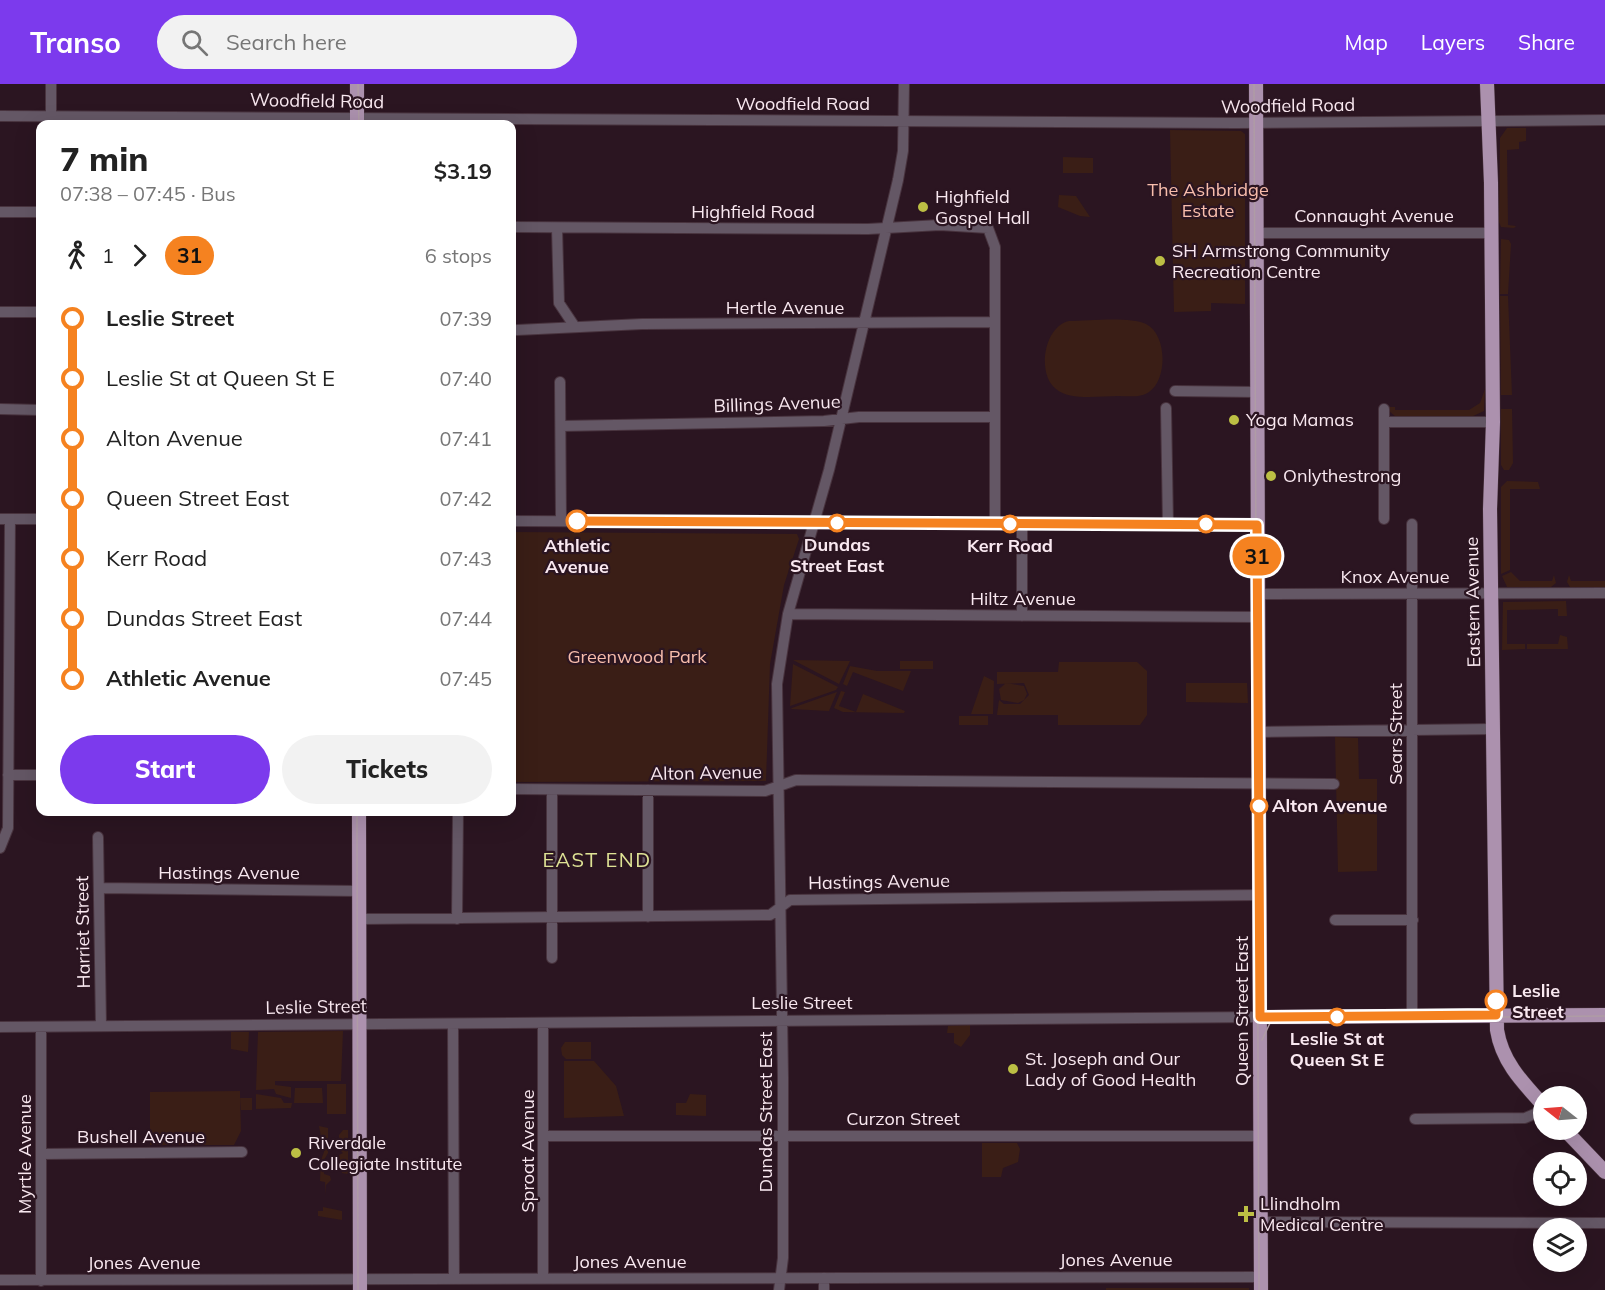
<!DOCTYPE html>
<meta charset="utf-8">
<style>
:root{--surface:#fff;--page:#f2f2f2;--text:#222;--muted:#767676;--accent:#7c3aed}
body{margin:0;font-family:Mulish,sans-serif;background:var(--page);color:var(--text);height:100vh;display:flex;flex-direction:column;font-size:22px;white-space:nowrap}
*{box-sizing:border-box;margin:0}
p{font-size:20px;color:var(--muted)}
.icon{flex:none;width:33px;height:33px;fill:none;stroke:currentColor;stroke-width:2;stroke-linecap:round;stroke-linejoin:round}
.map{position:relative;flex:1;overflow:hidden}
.drawer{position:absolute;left:36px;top:36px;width:480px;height:696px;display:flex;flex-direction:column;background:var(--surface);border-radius:12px;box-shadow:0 6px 24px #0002}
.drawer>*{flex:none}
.badge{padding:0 12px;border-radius:20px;font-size:21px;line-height:39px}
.needle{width:39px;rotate:287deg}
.controls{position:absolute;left:1533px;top:1002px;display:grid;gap:12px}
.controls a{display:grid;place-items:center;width:54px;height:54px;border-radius:50%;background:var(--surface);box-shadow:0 6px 24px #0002;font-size:30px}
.map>.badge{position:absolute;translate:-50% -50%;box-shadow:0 0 0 3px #fff}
.legs{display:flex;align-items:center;gap:9px;height:66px;padding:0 24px;font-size:20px}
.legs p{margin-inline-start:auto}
.headline{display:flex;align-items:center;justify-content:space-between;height:102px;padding:0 24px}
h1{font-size:33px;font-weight:800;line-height:45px}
.action{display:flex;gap:12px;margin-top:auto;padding:12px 24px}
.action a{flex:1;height:69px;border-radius:36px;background:var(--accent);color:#fff;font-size:24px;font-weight:800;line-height:69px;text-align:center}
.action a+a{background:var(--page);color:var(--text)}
ul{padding:0 24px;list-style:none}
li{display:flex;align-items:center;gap:21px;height:60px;font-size:22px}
li i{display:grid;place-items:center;width:9px;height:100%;margin:0 8px;background:currentColor}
li i::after{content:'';width:15px;height:15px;margin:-8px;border:4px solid;border-radius:50%;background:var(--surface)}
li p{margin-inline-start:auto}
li:first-child i{background:linear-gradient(#0000 50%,currentColor 0)}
li:last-child i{background:linear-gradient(currentColor 50%,#0000 0)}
header{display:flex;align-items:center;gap:36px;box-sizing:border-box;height:84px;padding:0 30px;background:var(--accent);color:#fff}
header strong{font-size:28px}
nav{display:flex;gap:33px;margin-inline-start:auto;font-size:21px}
.search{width:420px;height:54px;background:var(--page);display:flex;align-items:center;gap:15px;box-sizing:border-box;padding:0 21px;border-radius:33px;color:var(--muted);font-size:22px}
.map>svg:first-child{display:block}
.green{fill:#3a1e16}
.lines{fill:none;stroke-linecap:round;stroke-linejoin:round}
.minor-casing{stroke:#48333e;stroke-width:12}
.major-casing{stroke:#48333e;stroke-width:15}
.minor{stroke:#645765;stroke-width:10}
.major{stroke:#ac91ae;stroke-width:14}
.tram{stroke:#af9ca5;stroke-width:1.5}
.line-1-casing{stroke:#fff;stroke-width:14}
.line-1{stroke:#f58220;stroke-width:9}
.poi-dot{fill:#bcbf44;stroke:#2b1521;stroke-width:2}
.stop-1-dot{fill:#fff;stroke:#f58220;stroke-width:3}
.labels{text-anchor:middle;stroke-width:4.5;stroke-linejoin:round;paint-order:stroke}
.street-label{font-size:18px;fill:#f9e8f0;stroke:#2b1521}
.park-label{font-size:18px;fill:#f8bdac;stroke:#2b1521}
.poi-label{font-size:18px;fill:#f9e8f0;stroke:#2b1521;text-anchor:start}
.stop-label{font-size:18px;font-weight:bold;fill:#f9e8f0;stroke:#2b1521}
.neighbourhood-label{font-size:20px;letter-spacing:1.5px;fill:#dfe395;stroke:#2b1521}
</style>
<header>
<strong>Transo</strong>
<div class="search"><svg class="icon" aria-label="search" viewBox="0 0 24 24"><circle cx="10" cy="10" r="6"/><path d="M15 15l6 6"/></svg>Search here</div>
<nav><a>Map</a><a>Layers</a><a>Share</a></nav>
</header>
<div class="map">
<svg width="1605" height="1206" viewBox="0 0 1605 1206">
<rect width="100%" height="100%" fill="#2b1521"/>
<!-- green -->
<path class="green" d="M 1507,44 L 1526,44 L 1526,57 L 1519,58 L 1519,65 L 1507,66 L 1508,141 L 1516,142 L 1514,144 L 1501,143 L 1499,138 L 1500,54 Z
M 1170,46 L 1241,47 L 1245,50 L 1245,220 L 1211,219 L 1211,227 L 1174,228 Z
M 1063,73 L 1093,74 L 1093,89 L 1063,89 Z
M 1059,111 L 1076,112 L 1090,133 L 1080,132 L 1058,123 Z
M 1501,155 L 1509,156 L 1511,160 L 1508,210 L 1500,210 Z
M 1500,212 L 1508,212 L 1512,311 L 1501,311 Z
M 1069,237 C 1088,237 1129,232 1146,240 C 1167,250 1168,295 1149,308 C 1140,314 1129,312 1118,312 C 1100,312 1070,317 1056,305 C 1037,291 1043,243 1069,237 Z
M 1485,305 L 1484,327 L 1471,333 L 1396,333 L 1389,327 L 1388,323 L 1395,323 L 1395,326 L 1469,326 L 1480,319 Z
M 1501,325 L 1512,325 L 1513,379 L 1509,386 L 1504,386 L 1501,381 Z
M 1507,397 L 1538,398 L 1540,405 L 1510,405 L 1510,486 L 1501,490 L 1501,403 Z
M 512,448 L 797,450 L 799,455 L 784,501 L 770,580 L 766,697 L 512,698 Z
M 1511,488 L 1520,497 L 1552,497 L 1554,491 L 1556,499 L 1551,503 L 1507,503 L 1502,492 Z
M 1569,491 L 1571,497 L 1605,497 L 1605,503 L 1570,503 L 1567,498 Z
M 1566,517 L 1567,532 L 1558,532 L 1558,525 L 1507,526 L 1507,560 L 1525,560 L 1525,565 L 1502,566 L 1503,518 Z
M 1560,551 L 1567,553 L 1568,565 L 1527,565 L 1527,560 L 1558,560 Z
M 793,576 L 850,577 L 839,600 Z
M 900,577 L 933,577 L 933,585 L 900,585 Z
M 1059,578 L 1137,578 L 1147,587 L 1147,631 L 1140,641 L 1058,641 L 1058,631 L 997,631 L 999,616 L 1004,620 L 1020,620 L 1029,611 L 1024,599 L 997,600 L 997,588 L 1058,588 Z
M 793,580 L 838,603 L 836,606 L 790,622 Z
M 850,582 L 877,587 L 911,587 L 903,607 L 853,588 L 847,602 L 843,600 Z
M 984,592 L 994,597 L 993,630 L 971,630 Z
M 1006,599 L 1024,602 L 1027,610 L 1024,616 L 1018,619 L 1001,616 L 999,605 Z
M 1186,599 L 1247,599 L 1248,619 L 1186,618 Z
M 841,607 L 845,608 L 839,622 L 856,628 L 863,610 L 905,627 L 904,629 L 843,628 L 834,624 Z
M 837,608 L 829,627 L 791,625 L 792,624 Z
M 959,632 L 988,632 L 988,641 L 959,641 Z
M 1335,653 L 1358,654 L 1359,695 L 1377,695 L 1377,787 L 1338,788 Z
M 970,941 L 970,951 L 961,963 L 954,959 L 954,949 L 947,949 L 948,942 Z
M 343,947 L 341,997 L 275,997 L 275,1001 L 291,1003 L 291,1014 L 276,1010 L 274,1005 L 256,1006 L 258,948 Z
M 231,948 L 249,948 L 248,968 L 231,965 Z
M 565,958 L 591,958 L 591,975 L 566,975 L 562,971 L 561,964 Z
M 564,977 L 594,977 L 616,1002 L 624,1032 L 564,1034 Z
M 327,1000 L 346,1000 L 346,1030 L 327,1030 Z
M 295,1004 L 322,1004 L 323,1019 L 294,1019 Z
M 240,1007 L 240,1014 L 252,1014 L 252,1026 L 241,1026 L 240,1014 L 241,1047 L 234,1061 L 150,1061 L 150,1008 Z
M 256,1010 L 281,1014 L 284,1019 L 292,1019 L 291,1024 L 256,1025 Z
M 690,1010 L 706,1011 L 706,1032 L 676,1031 L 676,1019 L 686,1019 Z
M 319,1042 L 328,1044 L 328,1069 L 324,1076 L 324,1090 L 330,1092 L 331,1096 L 326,1101 L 326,1111 L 325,1098 L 320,1097 L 321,1076 L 324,1068 Z
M 343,1046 L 348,1046 L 348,1090 L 342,1089 L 339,1071 L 343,1069 L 339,1065 L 339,1051 Z
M 982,1059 L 1017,1059 L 1020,1065 L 1018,1078 L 1003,1084 L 1001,1093 L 982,1093 Z
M 323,1123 L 342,1127 L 342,1136 L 318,1132 L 318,1127 L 323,1127 Z
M 1106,1204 L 1249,1204 L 1249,1206 L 1106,1206 Z"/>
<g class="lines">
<!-- minor casing -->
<g class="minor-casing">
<path id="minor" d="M 51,0 L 51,32
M 0,32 L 1235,39 L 1605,36
M 0,128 L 40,128
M 512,143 L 868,145 L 940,141 L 988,144 L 995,163 L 995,440
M 557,144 L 559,219 L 575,243
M 1256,149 L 1492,149
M 0,228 L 40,228
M 517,246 L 642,240 L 995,238
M 560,298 L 561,437
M 1175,307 L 1257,308
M 1166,324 L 1168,440
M 0,325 L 40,326
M 1384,325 L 1384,435
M 1384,338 L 1493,338
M 561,342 L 824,337 L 859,333 L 994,333
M 0,435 L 40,435
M 512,437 L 1257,441
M 1022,439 L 1022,532
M 1412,440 L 1412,932
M 1257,510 L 1605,509
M 788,530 L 1257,533
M 1259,648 L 1492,645
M 8,691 L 40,691
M 512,705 L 765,707 L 796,696 L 1334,700
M 552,706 L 552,874
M 648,706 L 648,833
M 98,753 L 101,942
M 0,764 L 8,744 L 10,435
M 99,804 L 359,807
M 359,835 L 770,831 L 790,816 L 1260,811
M 457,835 L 458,728
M 1335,836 L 1413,836
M 543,939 L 543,1194
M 453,940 L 454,1195
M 0,943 L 1260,933
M 41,943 L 41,1197
M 1415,1035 L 1525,1034 L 1544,1026
M 544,1052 L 1261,1052
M 41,1070 L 242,1068
M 1261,1138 L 1605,1139
M 0,1196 L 1261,1193
M 779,1206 L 783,1174 L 783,993 L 777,600 L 788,530 L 829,386 L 898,96 L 903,67 L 904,0
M 824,1206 L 824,1194"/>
</g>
<!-- major casing -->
<g class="major-casing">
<path id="major" d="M 357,0 L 357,40
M 1256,0 L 1261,1206
M 1487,0 L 1491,99 L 1493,338 L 1490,425 L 1497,946 C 1502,978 1523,999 1544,1022
M 359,728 L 360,1206
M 1260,933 L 1605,931
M 1565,1046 L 1605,1088"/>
</g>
<!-- minor -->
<use href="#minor" class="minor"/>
<!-- major -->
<use href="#major" class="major"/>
<!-- tram -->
<path class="tram" d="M 358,0 L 359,40
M 1254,0 L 1259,1206
M 357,728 L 358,1206
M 1262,956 L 1270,939 L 1289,935 L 1605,932"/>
</g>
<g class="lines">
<!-- line-1 casing -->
<g class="line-1-casing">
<path id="line-1" d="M 577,437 L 1257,441 L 1260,933 L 1496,931 L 1496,917"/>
</g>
<!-- line-1 -->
<use href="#line-1" class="line-1"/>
</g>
<!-- markers -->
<g class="poi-dot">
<circle cx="923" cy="123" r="6"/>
<circle cx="1160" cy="177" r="6"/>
<circle cx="1234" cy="336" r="6"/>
<circle cx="1271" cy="392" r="6"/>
<circle cx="1013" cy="985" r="6"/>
<circle cx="296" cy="1069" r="6"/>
<path d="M1243 1121h6v6h6v6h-6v6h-6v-6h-6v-6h6z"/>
</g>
<g class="stop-1-dot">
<circle cx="577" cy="437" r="10"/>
<circle cx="837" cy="439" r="8"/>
<circle cx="1010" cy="440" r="8"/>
<circle cx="1206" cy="440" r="8"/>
<circle cx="1259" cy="722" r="8"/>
<circle cx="1496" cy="917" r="10"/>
<circle cx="1337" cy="933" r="8"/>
</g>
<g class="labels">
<!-- street labels -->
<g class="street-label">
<text transform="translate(317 17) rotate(1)" y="6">Woodfield Road</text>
<text x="803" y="26">Woodfield Road</text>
<text transform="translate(1288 22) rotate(-1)" y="6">Woodfield Road</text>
<text x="753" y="134">Highfield Road</text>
<text x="1374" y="138">Connaught Avenue</text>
<text x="785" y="230">Hertle Avenue</text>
<text transform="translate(777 320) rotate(-2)" y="6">Billings Avenue</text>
<text x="1395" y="499">Knox Avenue</text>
<text x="1023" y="521">Hiltz Avenue</text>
<text transform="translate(1473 518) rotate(-91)" y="6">Eastern Avenue</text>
<text transform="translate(1396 650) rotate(-90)" y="6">Sears Street</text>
<text transform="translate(706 689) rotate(-1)" y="6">Alton Avenue</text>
<text x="229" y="795">Hastings Avenue</text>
<text transform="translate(879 798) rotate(-1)" y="6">Hastings Avenue</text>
<text transform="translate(83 848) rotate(-91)" y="6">Harriet Street</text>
<text x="802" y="925">Leslie Street</text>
<text transform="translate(316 923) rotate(-1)" y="6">Leslie Street</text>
<text transform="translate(1242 927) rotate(-90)" y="6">Queen Street East</text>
<text transform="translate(766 1028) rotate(-90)" y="6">Dundas Street East</text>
<text x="903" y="1041">Curzon Street</text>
<text x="141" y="1059">Bushell Avenue</text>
<text transform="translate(528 1067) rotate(-90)" y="6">Sproat Avenue</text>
<text transform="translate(25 1070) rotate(-90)" y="6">Myrtle Avenue</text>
<text x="1116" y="1182">Jones Avenue</text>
<text x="630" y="1184">Jones Avenue</text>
<text x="144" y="1185">Jones Avenue</text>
</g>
<!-- park labels -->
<g class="park-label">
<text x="1208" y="112">The Ashbridge<tspan x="1208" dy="21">Estate</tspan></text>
<text x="637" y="579">Greenwood Park</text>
</g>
<!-- poi labels -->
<g class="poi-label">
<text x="935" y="119">Highfield<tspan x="935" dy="21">Gospel Hall</tspan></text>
<text x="1172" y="173">SH Armstrong Community<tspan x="1172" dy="21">Recreation Centre</tspan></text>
<text x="1246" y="342">Yoga Mamas</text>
<text x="1283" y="398">Onlythestrong</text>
<text x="1025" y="981">St. Joseph and Our<tspan x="1025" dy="21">Lady of Good Health</tspan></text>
<text x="308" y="1065">Riverdale<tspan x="308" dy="21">Collegiate Institute</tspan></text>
<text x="1260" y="1126">Llindholm<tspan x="1260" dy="21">Medical Centre</tspan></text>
</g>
<!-- stop labels -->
<g class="stop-label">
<text x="837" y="467">Dundas<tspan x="837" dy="21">Street East</tspan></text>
<text x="577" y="468">Athletic<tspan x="577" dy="21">Avenue</tspan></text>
<text x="1010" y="468">Kerr Road</text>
<text x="1272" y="728" text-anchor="start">Alton Avenue</text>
<text x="1512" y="913" text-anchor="start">Leslie<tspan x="1512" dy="21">Street</tspan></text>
<text x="1337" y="961">Leslie St at<tspan x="1337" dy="21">Queen St E</tspan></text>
</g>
<!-- neighbourhood labels -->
<g class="neighbourhood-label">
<text x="597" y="783">EAST END</text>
</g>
</g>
</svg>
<div class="controls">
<a><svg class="needle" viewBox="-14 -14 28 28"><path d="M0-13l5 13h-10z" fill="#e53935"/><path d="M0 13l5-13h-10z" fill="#767676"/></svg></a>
<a><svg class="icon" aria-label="locate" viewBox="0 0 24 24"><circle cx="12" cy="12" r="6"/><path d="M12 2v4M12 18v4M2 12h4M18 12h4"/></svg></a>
<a><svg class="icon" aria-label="layers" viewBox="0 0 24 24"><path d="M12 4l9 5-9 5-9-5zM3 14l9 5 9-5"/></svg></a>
</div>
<b class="badge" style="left:1257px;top:472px;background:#f58220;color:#111">31</b>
<section class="drawer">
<div class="headline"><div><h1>7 min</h1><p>07:38 – 07:45 · Bus</p></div><b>$3.19</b></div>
<div class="legs"><svg class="icon" aria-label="walk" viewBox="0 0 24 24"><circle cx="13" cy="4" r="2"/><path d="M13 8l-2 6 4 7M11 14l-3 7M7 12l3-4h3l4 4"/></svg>1<svg class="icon" aria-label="forward" viewBox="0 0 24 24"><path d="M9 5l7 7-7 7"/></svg><b class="badge" style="background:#f58220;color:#111">31</b><p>6 stops</p></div>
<ul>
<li><i style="color:#f58220"></i><b>Leslie Street</b><p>07:39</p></li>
<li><i style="color:#f58220"></i><span>Leslie St at Queen St E</span><p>07:40</p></li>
<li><i style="color:#f58220"></i><span>Alton Avenue</span><p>07:41</p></li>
<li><i style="color:#f58220"></i><span>Queen Street East</span><p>07:42</p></li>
<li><i style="color:#f58220"></i><span>Kerr Road</span><p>07:43</p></li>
<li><i style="color:#f58220"></i><span>Dundas Street East</span><p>07:44</p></li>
<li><i style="color:#f58220"></i><b>Athletic Avenue</b><p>07:45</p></li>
</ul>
<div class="action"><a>Start</a><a>Tickets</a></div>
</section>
</div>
